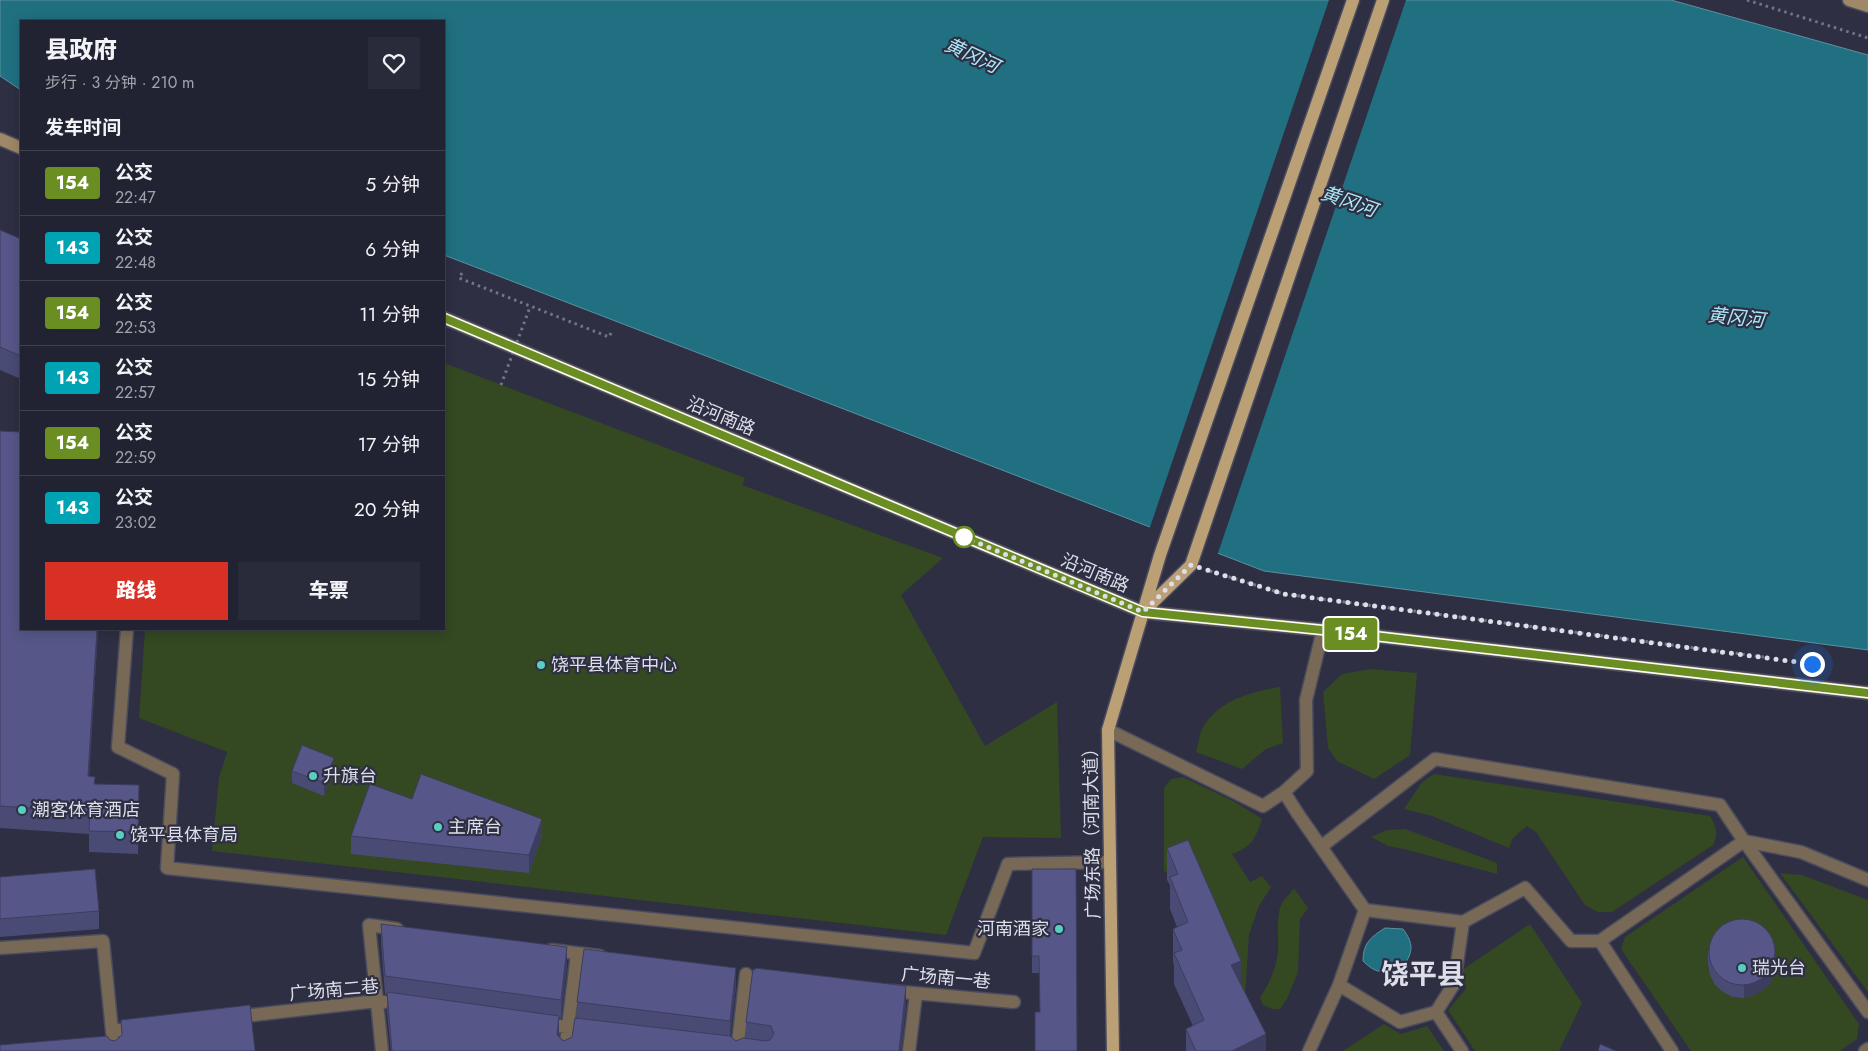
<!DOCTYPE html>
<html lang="zh">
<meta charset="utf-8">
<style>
:root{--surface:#222332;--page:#2a2b3a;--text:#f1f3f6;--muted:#a2a4ac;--line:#3f404d;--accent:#d93025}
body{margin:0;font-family:Jost,"Noto Sans SC",sans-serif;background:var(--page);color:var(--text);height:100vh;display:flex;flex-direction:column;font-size:19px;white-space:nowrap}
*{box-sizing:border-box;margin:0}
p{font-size:16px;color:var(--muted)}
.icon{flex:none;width:28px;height:28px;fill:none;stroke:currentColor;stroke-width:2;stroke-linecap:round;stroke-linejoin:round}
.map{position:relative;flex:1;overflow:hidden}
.side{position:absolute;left:20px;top:20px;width:425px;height:610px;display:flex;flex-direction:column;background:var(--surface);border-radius:0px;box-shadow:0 2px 12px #0003,0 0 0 1px var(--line)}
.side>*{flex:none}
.badge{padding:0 10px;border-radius:4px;font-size:18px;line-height:32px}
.you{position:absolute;width:25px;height:25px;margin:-12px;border:4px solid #fff;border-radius:50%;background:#1a73e8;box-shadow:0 0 0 8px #1a73e833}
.map>.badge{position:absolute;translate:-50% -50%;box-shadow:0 0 0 2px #fff}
h2{padding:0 25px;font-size:19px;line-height:45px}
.round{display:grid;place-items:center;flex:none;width:52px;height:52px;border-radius:0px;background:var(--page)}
.head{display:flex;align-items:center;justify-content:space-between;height:85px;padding:0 25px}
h1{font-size:24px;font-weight:800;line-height:38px}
.cta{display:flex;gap:10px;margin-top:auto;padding:10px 25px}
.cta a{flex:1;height:58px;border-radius:0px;background:var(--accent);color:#fff;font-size:20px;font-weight:800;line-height:58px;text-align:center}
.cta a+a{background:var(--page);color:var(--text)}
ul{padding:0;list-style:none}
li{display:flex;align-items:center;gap:15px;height:65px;padding:0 25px;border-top:1px solid var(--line)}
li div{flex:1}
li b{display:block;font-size:19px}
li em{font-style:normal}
li .badge{min-width:55px;font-weight:700;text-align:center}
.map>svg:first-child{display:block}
.green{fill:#344822}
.water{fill:#207081;stroke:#5991a0}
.pier{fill:#2e2f43}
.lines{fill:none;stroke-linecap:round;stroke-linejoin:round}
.lane-casing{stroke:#4a4b5e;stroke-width:15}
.street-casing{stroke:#4a4b5e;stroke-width:15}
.secondary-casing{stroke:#4a4b5e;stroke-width:15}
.primary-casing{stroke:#4a4b5e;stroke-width:15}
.path{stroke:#737485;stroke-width:3;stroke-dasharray:2.5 4;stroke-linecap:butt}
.lane{stroke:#776955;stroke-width:12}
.street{stroke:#776955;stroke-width:12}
.secondary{stroke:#9e8867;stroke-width:12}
.primary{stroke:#bca075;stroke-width:12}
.path-bridge{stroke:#737485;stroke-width:3;stroke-dasharray:2.5 4;stroke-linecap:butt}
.wall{fill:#4a4b75}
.shaded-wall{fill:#3c3d5f}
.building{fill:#565788;stroke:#3c3d5f}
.line-casing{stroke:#fff;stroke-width:11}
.line{stroke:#6b8e23;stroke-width:8}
.walk{stroke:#dddeea;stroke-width:5;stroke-dasharray:0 9}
.stop-dot{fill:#fff;stroke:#6b8e23;stroke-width:2.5}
.poi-dot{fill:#57cec1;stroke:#2e2f43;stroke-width:2}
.labels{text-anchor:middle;stroke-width:4.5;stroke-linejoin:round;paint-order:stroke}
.street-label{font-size:18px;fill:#dddeea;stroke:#2e2f43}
.poi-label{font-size:18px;fill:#dddeea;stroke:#2e2f43;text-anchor:start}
.water-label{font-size:19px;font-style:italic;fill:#aae8f7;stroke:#2e2f43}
.town-label{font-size:28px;font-weight:bold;fill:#dddeea;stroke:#2e2f43}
</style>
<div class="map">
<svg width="1868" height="1051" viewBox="0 0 1868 1051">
<rect width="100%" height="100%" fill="#2e2f43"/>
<!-- green -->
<path class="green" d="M 444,363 L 745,478 L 742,485 L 943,558 L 901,595 L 985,746 L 1057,702 L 1061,838 L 983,837 L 946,935 L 212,851 L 219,777 L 227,752 L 139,718 L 145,629 L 444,629 Z
M 1370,669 L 1417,673 L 1410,755 L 1374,779 L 1337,761 L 1328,748 L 1323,692 L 1342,674 Z
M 1280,687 L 1283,743 L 1266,749 L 1242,769 L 1196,752 C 1198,745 1199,736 1202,729 C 1218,700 1250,692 1280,687 Z
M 1434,774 L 1710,816 C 1716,826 1719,834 1713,845 L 1612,912 L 1598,912 L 1585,905 L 1536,832 L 1527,826 L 1513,838 L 1509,848 L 1432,816 L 1404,809 L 1422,782 Z
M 1183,777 L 1235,802 L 1262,819 C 1256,838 1251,848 1232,854 L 1250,882 L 1262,876 L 1271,887 L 1259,906 L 1249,934 L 1245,997 L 1187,866 L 1164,872 L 1164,788 L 1171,779 Z
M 1405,829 L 1497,863 L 1497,874 L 1404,849 L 1388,846 L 1371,837 L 1387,830 Z
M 1743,857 L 1859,1024 L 1857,1039 L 1840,1051 L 1691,1051 L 1621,949 L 1625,937 Z
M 1780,873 L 1802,875 L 1868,900 L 1868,992 Z
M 1294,888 L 1308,908 L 1300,919 L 1298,972 L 1287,999 L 1280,1009 L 1272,1009 L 1263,1005 L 1260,998 C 1269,983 1277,968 1278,950 C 1279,934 1275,918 1282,903 C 1285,898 1291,893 1294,888 Z
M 1530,924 L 1582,1003 L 1559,1051 L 1475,1051 L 1448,1010 L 1466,989 L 1462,970 Z
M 1384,1024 L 1401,1034 L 1427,1026 L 1444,1051 L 1343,1051 Z"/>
<!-- water -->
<path class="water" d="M 0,0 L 1671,0 L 1868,55 L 1868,650 L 1264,571 L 444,255 L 444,21 L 21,21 L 21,90 L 0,76 Z
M 1385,928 L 1403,929 C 1414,944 1413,951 1404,966 C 1386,973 1378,976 1363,961 C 1363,943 1371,937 1385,928 Z"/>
<!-- pier -->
<path class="pier" d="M 1329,0 L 1406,0 L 1217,556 L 1149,530 Z"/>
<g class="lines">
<!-- lane casing -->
<g class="lane-casing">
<path id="lane" d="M 1298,814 L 1365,910 L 1463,922 L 1525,888 L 1571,941 L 1600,941 L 1672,1051
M 1322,846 L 1435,759 L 1720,805 L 1744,841 L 1801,852 L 1868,880
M 1600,941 L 1744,841 L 1868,1012
M 0,948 L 103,941 L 114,1051
M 551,950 L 600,956
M 1339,985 L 1400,1022 L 1436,1012 L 1454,984 L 1463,922
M 891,991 L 1014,1002
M 1436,1012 L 1462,1051
M 235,1017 L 377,1001 L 384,1002
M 543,1024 L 590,1030
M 112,1031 L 136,1028
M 382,1051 L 369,925 L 397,929
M 565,1051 L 577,954
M 909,1051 L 916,994
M 1309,1051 L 1339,985 L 1365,910
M 1865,1051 L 1868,1049"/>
</g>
<!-- street casing -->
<g class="street-casing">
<path id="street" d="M 127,629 L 118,747 L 173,774 L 167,868 L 974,953 L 1008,864 L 1110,862
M 1108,730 L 1263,806 L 1284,792 L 1307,771 L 1306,700 L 1323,630
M 1284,792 L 1298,814
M 737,1051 L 746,974"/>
</g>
<!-- secondary casing -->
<g class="secondary-casing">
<path id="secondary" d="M 1849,0 L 1868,6
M 0,139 L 21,148
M 444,318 L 1143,612 L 1323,630 L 1868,693"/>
</g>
<!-- primary casing -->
<g class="primary-casing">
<path id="primary" d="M 1145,610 L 1191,565 L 1383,0
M 1113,1051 L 1108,730 L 1160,555 L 1353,0"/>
</g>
<!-- path -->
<path class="path" d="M 1747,0 L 1868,38
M 462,273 L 459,278 L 609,337 L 612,331
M 1210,571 L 1284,594 L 1764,657"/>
<!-- lane -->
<use href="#lane" class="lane"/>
<!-- street -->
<use href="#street" class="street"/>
<!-- secondary -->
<use href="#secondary" class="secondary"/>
<!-- primary -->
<use href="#primary" class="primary"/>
<!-- path-bridge -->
<path class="path-bridge" d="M 501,385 L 530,307"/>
</g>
<!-- wall -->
<path class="wall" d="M 0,230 L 21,239 L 21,379 L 0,370 Z
M 0,431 L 98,629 L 89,776 L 95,784 L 139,806 L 138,854 L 89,852 L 89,834 L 0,828 Z
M 334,770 L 324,796 L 292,783 L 292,771 Z
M 351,836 L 542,837 L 529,873 L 351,854 Z
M 1167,848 L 1241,985 L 1266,1051 L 1186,1051 L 1186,1029 L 1193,1026 L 1174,984 L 1174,965 L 1173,961 L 1173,929 L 1177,927 L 1170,909 L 1170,885 L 1167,880 Z
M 1032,869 L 1077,1051 L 1040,1012 L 1039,973 L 1032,973 Z
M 0,877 L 99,911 L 99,929 L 0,937 Z
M 381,924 L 567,965 L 561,1018 L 559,1018 L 559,1037 L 561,1039 L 564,1041 L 572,1037 L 577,1018 L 577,1002 L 736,986 L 730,1037 L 736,1041 L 746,1038 L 746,1022 L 906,1005 L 901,1051 L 391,1051 L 387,1011 L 387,994 L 385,994 L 381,942 Z
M 1708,951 L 1775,972 L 1771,982 L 1763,990 L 1754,995 L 1744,998 L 1733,997 L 1723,992 L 1715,985 L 1710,975 L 1708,964 Z"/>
<!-- shaded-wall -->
<path class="shaded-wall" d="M 97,629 L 98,629 L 88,798 L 88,776 Z
M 334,758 L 334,770 L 324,796 L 324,783 Z
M 139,785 L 139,806 L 138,854 L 138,832 Z
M 542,819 L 542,837 L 529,873 L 529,855 Z
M 567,947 L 567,965 L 561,1018 L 561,1000 Z
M 1775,948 L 1775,972 L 1771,982 L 1763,990 L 1754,995 L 1744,998 L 1744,986 Z
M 1241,961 L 1241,992 L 1231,965 Z
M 736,968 L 736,986 L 730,1038 L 730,1021 Z
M 906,986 L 906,1005 L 901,1051 L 899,1051 Z
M 559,1016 L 559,1034 L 557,1051 L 557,1035 Z
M 1266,1034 L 1266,1051 L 1232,1051 Z"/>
<!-- building -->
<path class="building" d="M 0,230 L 21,239 L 21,356 L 0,347 Z
M 0,431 L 21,432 L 21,629 L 97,629 L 88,776 L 95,777 L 94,784 L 139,785 L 138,832 L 89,831 L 90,812 L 0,806 Z
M 302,745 L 334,758 L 324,783 L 292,771 Z
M 421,774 L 542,819 L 529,855 L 351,836 L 370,784 L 412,799 Z
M 1188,840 L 1241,961 L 1231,965 L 1266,1034 L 1232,1051 L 1196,1051 L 1186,1029 L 1204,1020 L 1174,953 L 1182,950 L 1173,929 L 1188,922 L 1170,877 L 1178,874 L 1167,848 Z
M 95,869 L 99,911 L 0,919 L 0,877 Z
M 1032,869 L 1076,869 L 1077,1051 L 1035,1051 L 1035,1012 L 1040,1012 L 1039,956 L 1032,956 Z
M1709 952a33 33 0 1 1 66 0a33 33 0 1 1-66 0Z
M 381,924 L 567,947 L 561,1000 L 385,976 Z
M 584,949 L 736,968 L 730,1021 L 577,1002 Z
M 755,968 L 906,986 L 899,1051 L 392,1051 L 387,992 L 559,1016 L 557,1035 L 561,1039 L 564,1041 L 572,1037 L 575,1018 L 730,1036 L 736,1041 L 743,1038 L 766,1041 L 770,1040 L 774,1034 L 771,1026 L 746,1022 L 753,969 L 755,970 Z
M 250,1005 L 255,1051 L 0,1051 L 0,1045 L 107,1036 L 110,1040 L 115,1041 L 122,1035 L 121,1020 Z
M 1600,1044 L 1616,1051 L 1598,1051 Z"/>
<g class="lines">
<!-- line casing -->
<g class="line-casing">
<path id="line" d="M 444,318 L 1143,612 L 1322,630 L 1868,693"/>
</g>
<!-- line -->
<use href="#line" class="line"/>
<!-- walk -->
<path class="walk" d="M 964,537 L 1143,612 L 1191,565 L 1284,594 L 1812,664"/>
</g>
<!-- markers -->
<circle class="stop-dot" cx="964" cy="537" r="10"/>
<g class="poi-dot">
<circle cx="541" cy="665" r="5"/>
<circle cx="313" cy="776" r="5"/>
<circle cx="22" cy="810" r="5"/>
<circle cx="438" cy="827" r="5"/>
<circle cx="120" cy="835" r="5"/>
<circle cx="1059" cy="929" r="5"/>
<circle cx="1742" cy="968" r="5"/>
</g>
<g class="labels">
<!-- street labels -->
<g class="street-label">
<text transform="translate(721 416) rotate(23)" y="6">沿河南路</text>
<text transform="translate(1095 573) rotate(23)" y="6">沿河南路</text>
<text transform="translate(1092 829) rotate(-91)" y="6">广场东路（河南大道）</text>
<text transform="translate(946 978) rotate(5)" y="6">广场南一巷</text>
<text transform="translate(334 990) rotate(-5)" y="6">广场南二巷</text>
</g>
<!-- poi labels -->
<g class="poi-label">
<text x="551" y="671">饶平县体育中心</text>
<text x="323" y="782">升旗台</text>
<text x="32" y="816">潮客体育酒店</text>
<text x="448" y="833">主席台</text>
<text x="130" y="841">饶平县体育局</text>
<text x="1049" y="935" text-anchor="end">河南酒家</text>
<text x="1752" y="974">瑞光台</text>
</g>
<!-- water labels -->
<g class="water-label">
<text transform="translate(972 55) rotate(25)" y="7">黄冈河</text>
<text transform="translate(1349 201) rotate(19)" y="7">黄冈河</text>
<text transform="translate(1736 317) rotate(6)" y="7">黄冈河</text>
</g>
<!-- town labels -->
<g class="town-label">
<text x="1423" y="984">饶平县</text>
</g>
</g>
</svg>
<div class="you" style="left:1812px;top:664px"></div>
<b class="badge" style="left:1351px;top:634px;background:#6b8e23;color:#fff">154</b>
<section class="side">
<div class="head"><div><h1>县政府</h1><p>步行 · 3 分钟 · 210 m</p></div><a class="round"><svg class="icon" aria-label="heart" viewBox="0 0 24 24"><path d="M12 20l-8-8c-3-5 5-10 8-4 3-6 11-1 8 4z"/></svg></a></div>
<h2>发车时间</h2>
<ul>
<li><span class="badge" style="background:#6b8e23;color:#fff">154</span><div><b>公交</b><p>22:47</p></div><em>5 分钟</em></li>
<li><span class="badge" style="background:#00a3b4;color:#fff">143</span><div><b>公交</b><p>22:48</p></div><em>6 分钟</em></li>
<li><span class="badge" style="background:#6b8e23;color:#fff">154</span><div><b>公交</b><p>22:53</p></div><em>11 分钟</em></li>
<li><span class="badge" style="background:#00a3b4;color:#fff">143</span><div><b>公交</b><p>22:57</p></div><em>15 分钟</em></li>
<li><span class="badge" style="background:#6b8e23;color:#fff">154</span><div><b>公交</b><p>22:59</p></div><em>17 分钟</em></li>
<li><span class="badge" style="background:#00a3b4;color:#fff">143</span><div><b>公交</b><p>23:02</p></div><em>20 分钟</em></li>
</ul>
<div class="cta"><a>路线</a><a>车票</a></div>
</section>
</div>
